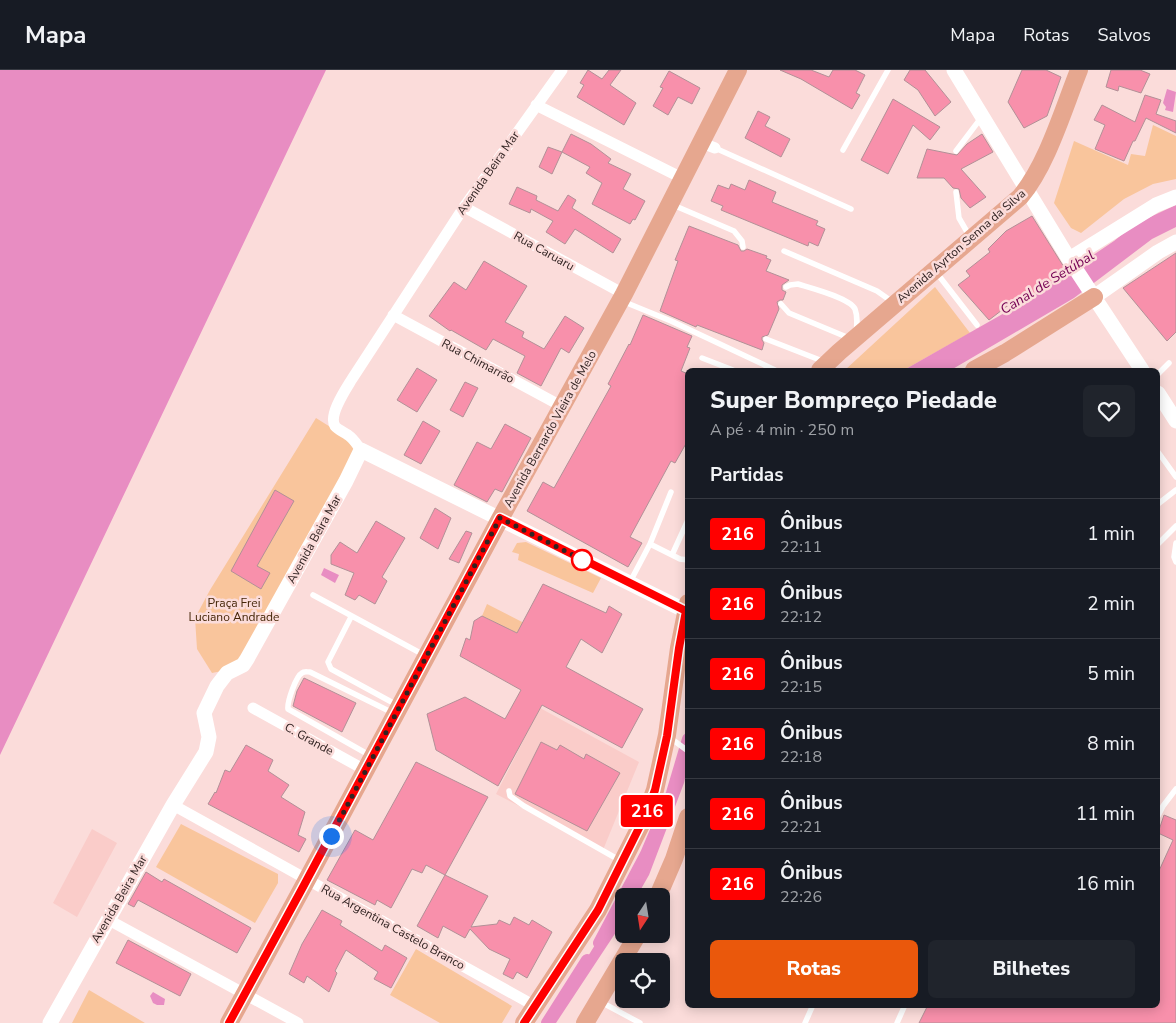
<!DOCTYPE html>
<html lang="pt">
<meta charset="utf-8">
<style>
:root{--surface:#171b24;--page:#20242c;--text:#f1f3f6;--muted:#9ea1a6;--line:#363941;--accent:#ea580c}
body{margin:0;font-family:"Nunito Sans",sans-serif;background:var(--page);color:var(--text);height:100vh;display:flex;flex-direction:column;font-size:19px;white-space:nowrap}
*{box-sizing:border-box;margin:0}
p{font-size:16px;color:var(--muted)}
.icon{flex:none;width:28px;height:28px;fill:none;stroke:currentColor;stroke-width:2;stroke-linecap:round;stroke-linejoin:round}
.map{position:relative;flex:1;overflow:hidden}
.sheet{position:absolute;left:685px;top:298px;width:475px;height:640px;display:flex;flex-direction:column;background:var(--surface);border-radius:8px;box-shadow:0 2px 12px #0003}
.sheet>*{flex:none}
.badge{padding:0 10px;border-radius:4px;font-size:18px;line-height:32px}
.needle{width:32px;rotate:192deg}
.buttons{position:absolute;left:615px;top:818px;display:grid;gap:10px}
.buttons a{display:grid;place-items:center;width:55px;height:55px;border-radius:8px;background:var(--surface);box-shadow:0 2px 12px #0003;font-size:25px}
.you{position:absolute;width:25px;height:25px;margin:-12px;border:4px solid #fff;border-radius:50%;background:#1a73e8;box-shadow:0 0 0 8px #1a73e833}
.map>.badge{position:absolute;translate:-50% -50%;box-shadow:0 0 0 2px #fff}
h2{padding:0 25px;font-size:19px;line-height:45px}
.round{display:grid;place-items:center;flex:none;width:52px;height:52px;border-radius:8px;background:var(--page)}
.head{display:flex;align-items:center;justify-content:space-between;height:85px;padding:0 25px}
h1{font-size:24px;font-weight:800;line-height:38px}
.primary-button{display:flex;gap:10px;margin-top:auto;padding:10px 25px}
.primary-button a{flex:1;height:58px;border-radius:8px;background:var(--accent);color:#fff;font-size:20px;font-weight:800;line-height:58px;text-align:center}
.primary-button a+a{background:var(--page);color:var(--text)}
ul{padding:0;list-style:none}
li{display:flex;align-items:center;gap:15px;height:70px;padding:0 25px;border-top:1px solid var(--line)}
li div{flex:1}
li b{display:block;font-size:19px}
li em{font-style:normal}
li .badge{min-width:55px;font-weight:700;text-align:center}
header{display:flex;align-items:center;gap:30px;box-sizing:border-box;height:70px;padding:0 25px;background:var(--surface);border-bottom:1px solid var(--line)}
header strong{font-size:24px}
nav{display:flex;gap:28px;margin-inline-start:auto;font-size:18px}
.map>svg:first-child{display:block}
.built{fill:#faccc9}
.green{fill:#f9c59c}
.water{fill:#e88dc2}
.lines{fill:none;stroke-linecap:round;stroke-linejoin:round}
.canal{stroke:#e88dc2;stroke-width:12}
.building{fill:#f890ab;stroke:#b29097}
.lane{stroke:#fff;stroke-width:5.5}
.street{stroke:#fff;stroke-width:11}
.secondary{stroke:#fff;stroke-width:15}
.primary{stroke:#e6a78f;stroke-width:18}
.line-casing{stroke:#fff;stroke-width:11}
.line{stroke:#f00;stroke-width:8}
.walk{stroke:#312322;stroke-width:5;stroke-dasharray:0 9}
.stop-dot{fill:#fff;stroke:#f00;stroke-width:2.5}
.labels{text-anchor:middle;stroke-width:5;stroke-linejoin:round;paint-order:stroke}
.street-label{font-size:12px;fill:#312322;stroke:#fbdcda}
.park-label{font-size:12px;fill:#452608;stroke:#fbdcda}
.water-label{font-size:14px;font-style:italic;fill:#740153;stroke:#fbdcda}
</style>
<header>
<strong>Mapa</strong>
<nav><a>Mapa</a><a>Rotas</a><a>Salvos</a></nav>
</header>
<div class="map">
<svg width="1176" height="953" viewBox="0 0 1176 953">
<rect width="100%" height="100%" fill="#fbdcda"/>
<!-- built -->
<path class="built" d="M 540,638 L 639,692 L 603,780 L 496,724 Z
M 92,759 L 117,773 L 77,847 L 53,833 Z"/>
<!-- green -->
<path class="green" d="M 1153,55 L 1176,66 L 1176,109 L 1153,114 L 1124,129 L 1081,163 L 1071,158 L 1054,133 L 1074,71 L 1128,95 L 1131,84 L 1145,86 Z
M 935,217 L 970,263 L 904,300 L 845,300 Z
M 316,348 L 351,370 L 354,377 L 355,385 L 241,591 L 222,601 L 212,603 L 197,579 L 195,548 L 210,520 Z
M 526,472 L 601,508 L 593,523 L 518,490 L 519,484 L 512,482 L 517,473 Z
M 487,534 L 526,554 L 521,565 L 482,546 Z
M 181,754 L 278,804 L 278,813 L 255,853 L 156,797 Z
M 416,879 L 512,936 L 502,953 L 440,953 L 390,925 Z
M 89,920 L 145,953 L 72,953 Z"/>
<!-- water -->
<path class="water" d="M 0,0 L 326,0 L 0,685 Z
M 1167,19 L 1176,22 L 1173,42 L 1165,40 L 1166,37 L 1163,33 Z
M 1176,135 L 1176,157 L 1152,169 L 1074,228 L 951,300 L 904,300 L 1022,233 L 1114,171 L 1135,154 Z
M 324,498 L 339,505 L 335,513 L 321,505 Z
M 687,645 L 687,699 L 684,713 L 649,805 L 637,826 L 624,826 L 624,850 L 556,953 L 547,953 L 606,857 L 646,784 L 672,723 L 682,690 Z
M 153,922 L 165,929 L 164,935 L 157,935 L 153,933 L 150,926 Z"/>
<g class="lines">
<!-- canal -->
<path class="canal" d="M 599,873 L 646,784 L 672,723 L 688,669
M 547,953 L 587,890"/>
</g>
<!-- building -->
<path class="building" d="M 588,0 L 602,9 L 609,0 L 621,0 L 610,15 L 636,33 L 624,55 L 577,27 L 584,15 L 580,13 Z
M 780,0 L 811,0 L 829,7 L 833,0 L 855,0 L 865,5 L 856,23 L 860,25 L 852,39 L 801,9 Z
M 910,0 L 925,0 L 951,32 L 935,46 L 918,20 L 904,10 Z
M 1022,0 L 1046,0 L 1061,7 L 1047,46 L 1024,58 L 1008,32 Z
M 1111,0 L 1140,0 L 1150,4 L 1141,23 L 1119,16 L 1118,21 L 1106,17 Z
M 669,1 L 700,18 L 692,34 L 678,27 L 668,45 L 653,36 L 663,18 L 660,17 Z
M 1145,25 L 1161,30 L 1156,44 L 1176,51 L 1176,63 L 1146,48 L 1135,71 L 1133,71 L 1124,91 L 1095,79 L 1105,55 L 1094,50 L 1102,35 L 1135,52 Z
M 893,29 L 940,57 L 930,70 L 913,55 L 888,104 L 861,90 Z
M 758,41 L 770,47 L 765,56 L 790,69 L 781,87 L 745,68 Z
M 571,64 L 591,74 L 611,89 L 608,93 L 631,104 L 623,119 L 645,131 L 635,150 L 633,149 L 630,154 L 592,134 L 602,113 L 586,103 L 590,97 L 562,82 Z
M 982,64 L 993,82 L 961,99 L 986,127 L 970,138 L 961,128 L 959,119 L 953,118 L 944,108 L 917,108 L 927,79 L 957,85 L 967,74 Z
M 548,77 L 562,82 L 552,104 L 539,97 Z
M 749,110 L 776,122 L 772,132 L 818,151 L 816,155 L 825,159 L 818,176 L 809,172 L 808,176 L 721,140 L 723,136 L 711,131 L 718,115 L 729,119 L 731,114 L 745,120 Z
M 517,117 L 537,126 L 536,130 L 558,141 L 568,125 L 576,130 L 572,138 L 621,169 L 613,183 L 575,159 L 565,174 L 546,162 L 553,151 L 531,139 L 530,143 L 509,134 Z
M 1032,146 L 1067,202 L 1027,229 L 1023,224 L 989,250 L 958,215 L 970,206 L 966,201 L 990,182 L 988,179 L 1006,161 Z
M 689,156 L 738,175 L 741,181 L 744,181 L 747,179 L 767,186 L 766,188 L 771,190 L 766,201 L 789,210 L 782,215 L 782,220 L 786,222 L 783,230 L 780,230 L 777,232 L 779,239 L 768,265 L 762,267 L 762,270 L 764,273 L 762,280 L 697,255 L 696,257 L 660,241 L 678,191 L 675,190 Z
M 1176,183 L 1176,262 L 1167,271 L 1123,218 Z
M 484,191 L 527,216 L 505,252 L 524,262 L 522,267 L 544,279 L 565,246 L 584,258 L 569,283 L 561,278 L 541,316 L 517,303 L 525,286 L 493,269 L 486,280 L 451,260 L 450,261 L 429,246 L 454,212 L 466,220 Z
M 643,245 L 692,266 L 687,277 L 690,278 L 681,301 L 688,304 L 688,370 L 675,393 L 671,391 L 630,467 L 642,473 L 628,497 L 527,441 L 543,412 L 554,418 L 611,316 L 608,314 L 629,274 L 630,275 Z
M 417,298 L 437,310 L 417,342 L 397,330 Z
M 465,312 L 478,318 L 463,347 L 450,340 Z
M 423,351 L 440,361 L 421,394 L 404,385 Z
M 505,354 L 531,368 L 502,422 L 495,419 L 487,432 L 454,415 L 477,372 L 491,379 Z
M 275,420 L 294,431 L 257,496 L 270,503 L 261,519 L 231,501 Z
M 435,438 L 451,448 L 438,479 L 420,468 Z
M 376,451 L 405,468 L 382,507 L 387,511 L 375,534 L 359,525 L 355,530 L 345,525 L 354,503 L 331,494 L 331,485 L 340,472 L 357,483 Z
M 466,461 L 472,463 L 459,493 L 449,489 Z
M 543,514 L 606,543 L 609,536 L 622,544 L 602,583 L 581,569 L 566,597 L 643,639 L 622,678 L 542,635 L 498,716 L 436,680 L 427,644 L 465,627 L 505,649 L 521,620 L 460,586 L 466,568 L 470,570 L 474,551 L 482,546 L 517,563 Z
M 304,608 L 356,633 L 342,662 L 293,636 L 297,621 Z
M 541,672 L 557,680 L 560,675 L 584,689 L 586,684 L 620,703 L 587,761 L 515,724 Z
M 246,675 L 273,690 L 268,701 L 289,715 L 281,727 L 305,742 L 298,765 L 306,769 L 299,782 L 208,734 L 215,722 L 216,723 L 225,700 L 230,702 Z
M 416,692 L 488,727 L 445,805 L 488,826 L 471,857 L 497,854 L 499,850 L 510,855 L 514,847 L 529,855 L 532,850 L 552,862 L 527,908 L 517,902 L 513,909 L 503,904 L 510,889 L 489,879 L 470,859 L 465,868 L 443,856 L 438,868 L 417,856 L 445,805 L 426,795 L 422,803 L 412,799 L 391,838 L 377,830 L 375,835 L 327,810 L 355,760 L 373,770 Z
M 1164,745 L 1176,750 L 1176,953 L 919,953 L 928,935 L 1158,935 L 1158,803 L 1173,770 L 1158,763 Z
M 146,802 L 162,812 L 164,809 L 251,858 L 237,883 L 138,830 L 134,837 L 128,834 Z
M 322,840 L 342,851 L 340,855 L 382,881 L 385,875 L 407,888 L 391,918 L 374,909 L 378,902 L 346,880 L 335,901 L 337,903 L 329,922 L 307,906 L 304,913 L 289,904 L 302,874 Z
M 128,870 L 191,904 L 180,926 L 116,893 Z"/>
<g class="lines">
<!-- lane -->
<path class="lane" d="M 715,78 L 851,139
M 843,80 L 888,0
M 956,81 L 981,48
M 956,122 L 959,148 L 970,167
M 673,135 L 734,161 L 742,171 L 743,177
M 784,181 L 877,221 L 894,233
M 936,202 L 977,255
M 786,217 L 790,215 L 798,214 C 811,218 850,228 855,239 C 858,247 857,255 856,263
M 622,231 L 671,251 L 775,300
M 781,234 L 789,243 L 849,268
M 766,269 L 825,292
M 702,288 L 733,300
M 1158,304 L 1169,293
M 1158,382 L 1176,407
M 671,422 L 650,474 L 680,489 L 688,490
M 1158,434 L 1176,420
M 1176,473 L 1174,487 L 1176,492
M 1158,474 L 1176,456
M 672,485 L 688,450
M 630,512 L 650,474
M 313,525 L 424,585
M 351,547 L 328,592 L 331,599 L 397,635
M 669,667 L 688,681
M 371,686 L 288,639 C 287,632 296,606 302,603 C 304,601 307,602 310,602 L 393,643
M 509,721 L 510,726 L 524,736 L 621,791
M 1158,746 L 1163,736 L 1176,719
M 601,932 L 640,953
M 805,953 L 813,935
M 897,953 L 905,935"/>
<!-- street -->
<path class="street" d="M 536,35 L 684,109
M 702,73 L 715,78
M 464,137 L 624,224
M 393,245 L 563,337
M 361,380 C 357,375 354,369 348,365 C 344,362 338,360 335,356 C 328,345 346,319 352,309 L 464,137 L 562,0
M 253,638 L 365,700
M 173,735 L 535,936
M 107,849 L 298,953"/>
<!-- secondary -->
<path class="secondary" d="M 954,0 L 1069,189 L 1142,300
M 1069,189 L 1156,135 L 1176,127
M 1094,227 L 1158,182 L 1176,172
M 1158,323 L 1176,351
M 50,953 L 173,735 L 206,682 L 209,667 L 204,643 L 217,616 L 227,603 L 243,595 L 247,589 L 346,411 L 361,380 L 686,541"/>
<!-- primary -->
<path class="primary" d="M 820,300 L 839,282 L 1020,127 C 1047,95 1063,40 1079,0
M 974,300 L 1005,283 L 1094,227
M 658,826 L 674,789 L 688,747
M 229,953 L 303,817 L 500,449 L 624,224 L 738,0
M 524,953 L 598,840 L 645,747 L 655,720 L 667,665 L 679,578 L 688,533
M 585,953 L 638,864"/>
</g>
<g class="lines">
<!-- line casing -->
<g class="line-casing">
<path id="line" d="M 229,953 L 303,817 L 500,448 L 686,541 L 679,578 L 667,666 L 655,720 L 645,746 L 598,840 L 524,953"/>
</g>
<!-- line -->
<use href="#line" class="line"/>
<!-- walk -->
<path class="walk" d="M 331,766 L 500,448 L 583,490 L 582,490"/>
</g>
<!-- markers -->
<circle class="stop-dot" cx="582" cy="490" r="10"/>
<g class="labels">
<!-- street labels -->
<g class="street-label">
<text transform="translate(488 103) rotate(-55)" y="4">Avenida Beira Mar</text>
<text transform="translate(961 176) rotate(-41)" y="4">Avenida Ayrton Senna da Silva</text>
<text transform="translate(544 181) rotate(29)" y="4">Rua Caruaru</text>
<text transform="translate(478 291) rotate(28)" y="4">Rua Chimarrão</text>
<text transform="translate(550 359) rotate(-61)" y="4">Avenida Bernardo Vieira de Melo</text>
<text transform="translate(314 469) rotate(-61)" y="4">Avenida Beira Mar</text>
<text transform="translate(309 669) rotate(29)" y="4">C. Grande</text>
<text transform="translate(119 829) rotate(-60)" y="4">Avenida Beira Mar</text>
<text transform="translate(393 857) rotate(29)" y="4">Rua Argentina Castelo Branco</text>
</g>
<!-- park labels -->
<g class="park-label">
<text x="234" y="537">Praça Frei<tspan x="234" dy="14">Luciano Andrade</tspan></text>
</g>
<!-- water labels -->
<g class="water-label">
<text transform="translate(1047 212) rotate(-32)" y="5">Canal de Setúbal</text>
</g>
</g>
</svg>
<div class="buttons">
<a><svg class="needle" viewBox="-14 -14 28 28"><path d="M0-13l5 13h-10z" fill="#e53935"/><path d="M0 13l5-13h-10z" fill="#9ea1a6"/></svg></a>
<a><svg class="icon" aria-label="locate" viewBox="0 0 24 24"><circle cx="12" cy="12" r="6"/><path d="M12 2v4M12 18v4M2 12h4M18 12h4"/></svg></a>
</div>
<div class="you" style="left:331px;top:766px"></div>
<b class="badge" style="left:647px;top:741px;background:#f00;color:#fff">216</b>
<section class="sheet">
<div class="head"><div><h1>Super Bompreço Piedade</h1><p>A pé · 4 min · 250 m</p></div><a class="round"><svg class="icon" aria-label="heart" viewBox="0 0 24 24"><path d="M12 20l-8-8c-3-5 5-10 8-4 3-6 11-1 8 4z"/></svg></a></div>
<h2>Partidas</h2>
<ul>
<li><span class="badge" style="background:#f00;color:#fff">216</span><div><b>Ônibus</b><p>22:11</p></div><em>1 min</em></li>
<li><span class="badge" style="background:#f00;color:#fff">216</span><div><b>Ônibus</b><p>22:12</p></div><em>2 min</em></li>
<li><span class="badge" style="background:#f00;color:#fff">216</span><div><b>Ônibus</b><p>22:15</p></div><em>5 min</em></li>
<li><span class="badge" style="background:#f00;color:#fff">216</span><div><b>Ônibus</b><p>22:18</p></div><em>8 min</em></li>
<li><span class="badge" style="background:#f00;color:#fff">216</span><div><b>Ônibus</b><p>22:21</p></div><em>11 min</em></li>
<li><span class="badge" style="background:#f00;color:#fff">216</span><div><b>Ônibus</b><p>22:26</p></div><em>16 min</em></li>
</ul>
<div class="primary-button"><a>Rotas</a><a>Bilhetes</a></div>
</section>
</div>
